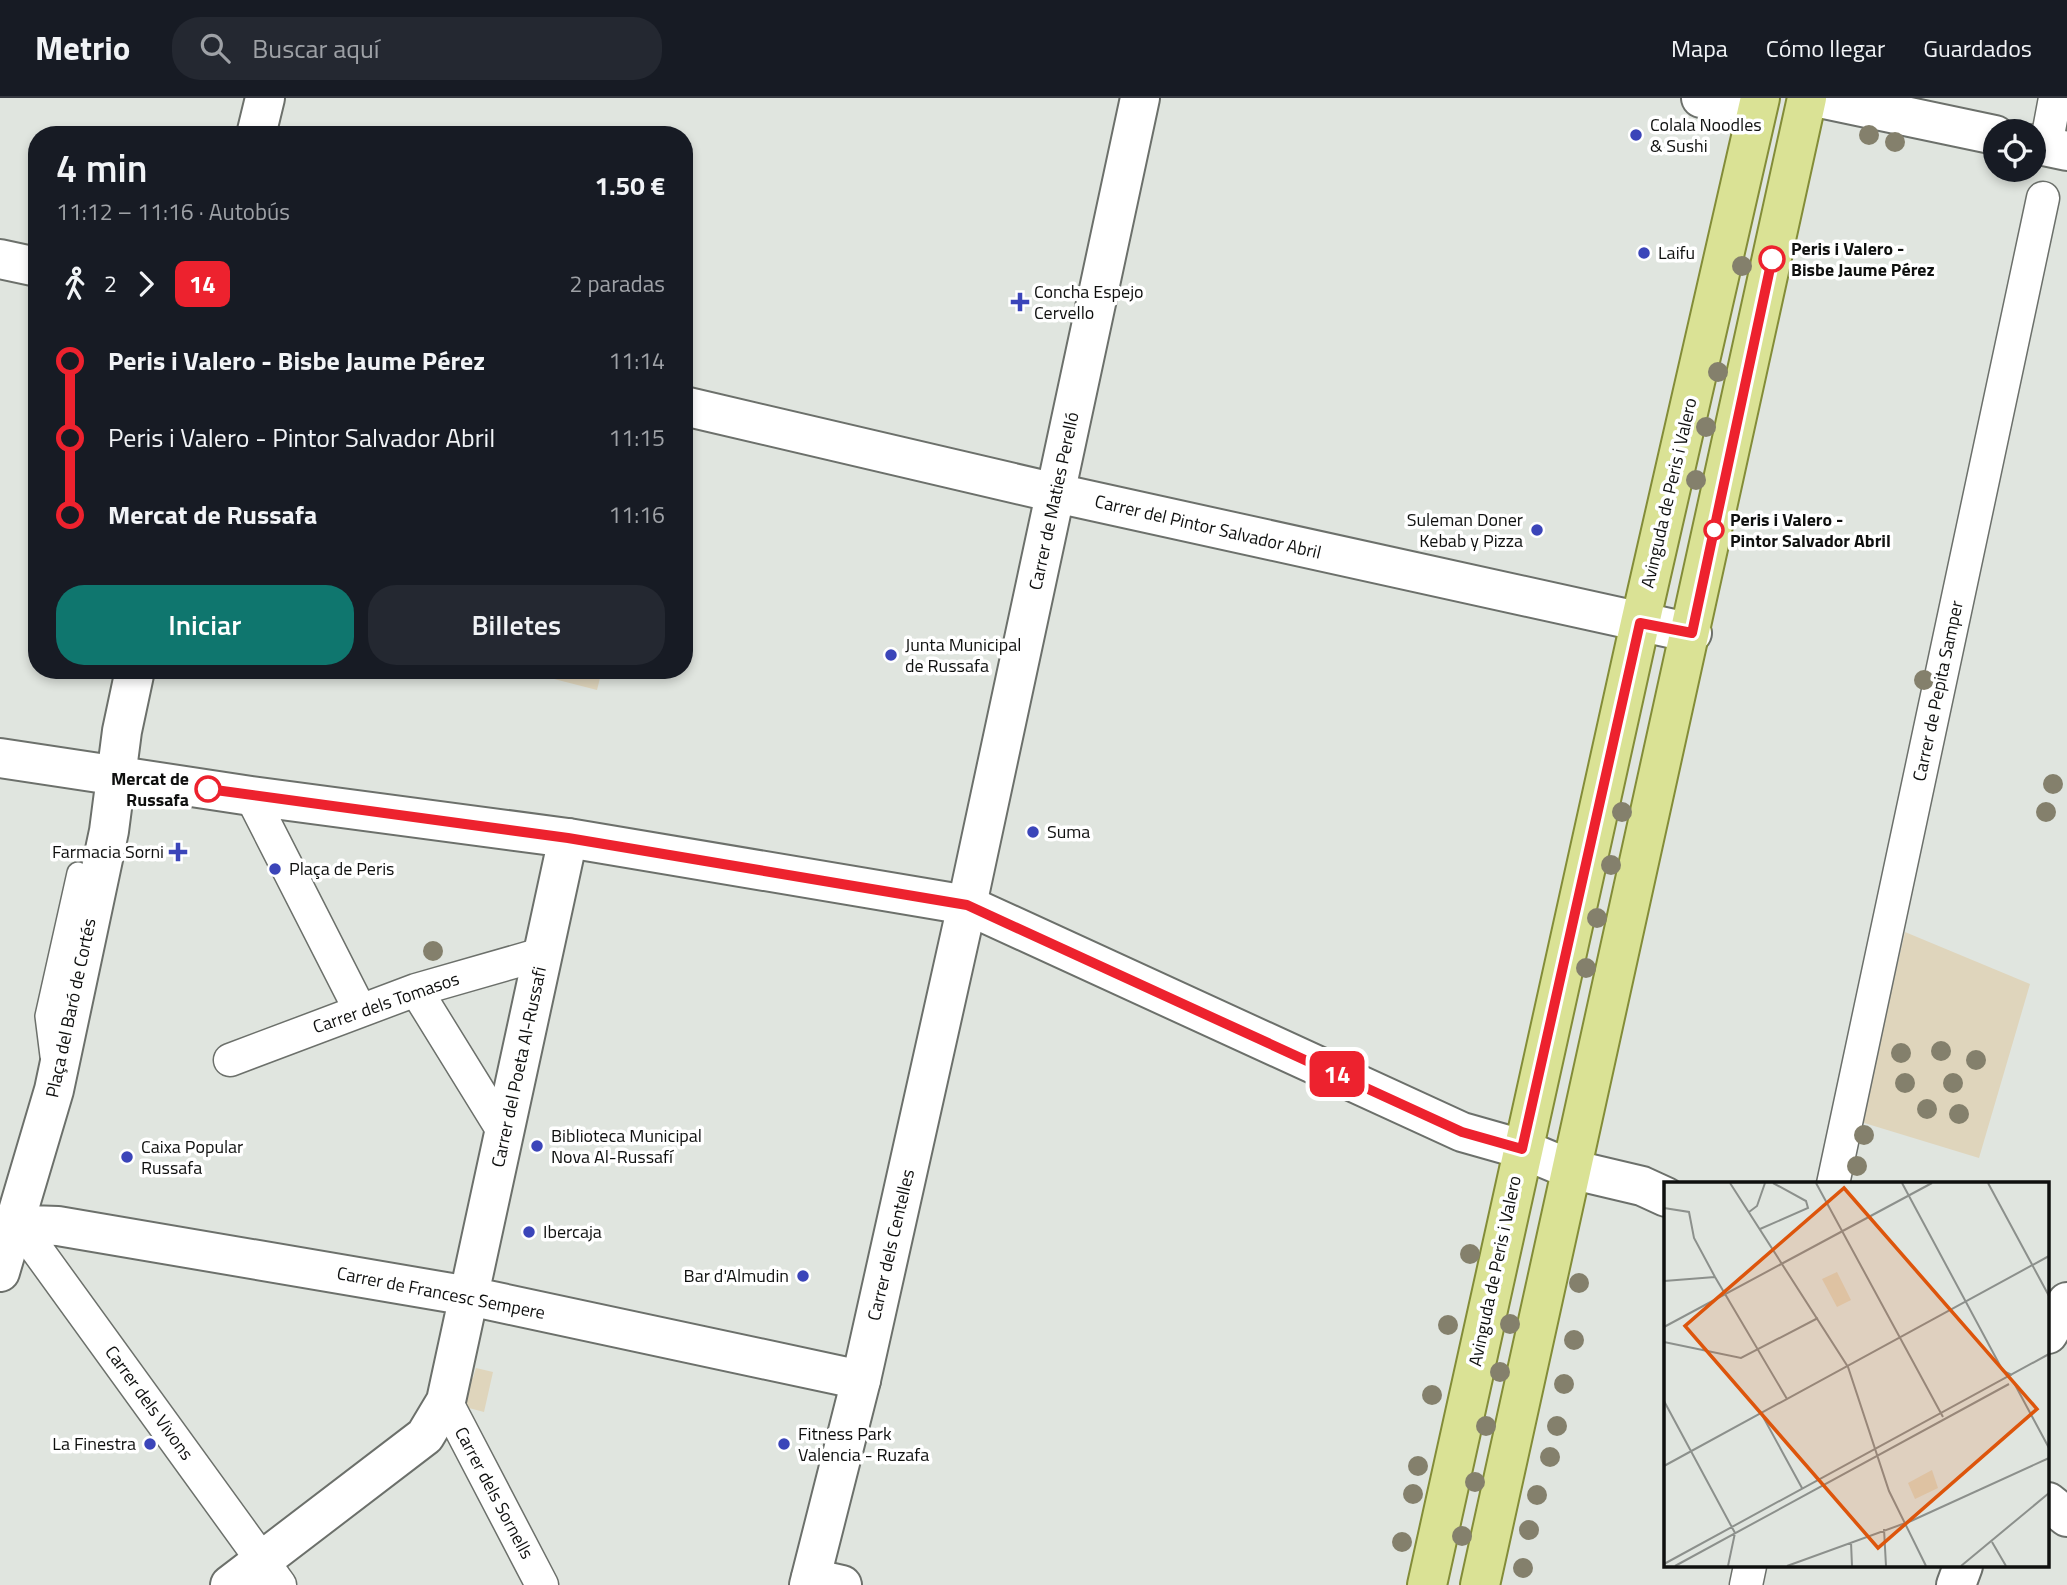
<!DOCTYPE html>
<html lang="es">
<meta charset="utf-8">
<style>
:root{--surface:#171b24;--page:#242831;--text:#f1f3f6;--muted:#9ea1a6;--line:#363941;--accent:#0f766e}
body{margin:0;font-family:"Titillium Web",sans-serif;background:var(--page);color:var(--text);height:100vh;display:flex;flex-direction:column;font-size:26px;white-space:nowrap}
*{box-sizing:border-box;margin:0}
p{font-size:23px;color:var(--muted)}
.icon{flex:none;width:38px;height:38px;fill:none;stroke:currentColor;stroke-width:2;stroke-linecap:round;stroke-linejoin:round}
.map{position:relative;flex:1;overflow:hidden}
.panel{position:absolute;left:28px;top:28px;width:665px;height:553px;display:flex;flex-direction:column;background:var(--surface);border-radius:28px;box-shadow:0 4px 10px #0003}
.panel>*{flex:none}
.badge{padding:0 14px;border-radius:10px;font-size:24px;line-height:46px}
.buttons{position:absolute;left:1983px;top:21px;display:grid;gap:14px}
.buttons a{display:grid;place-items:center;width:63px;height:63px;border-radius:50%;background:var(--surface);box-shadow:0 4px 10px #0003;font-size:35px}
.map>.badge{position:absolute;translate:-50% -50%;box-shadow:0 0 0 4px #fff}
.legs{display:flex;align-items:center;gap:10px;height:77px;padding:0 28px;font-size:23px}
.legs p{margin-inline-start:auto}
.overview{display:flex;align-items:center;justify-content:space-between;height:119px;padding:0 28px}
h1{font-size:38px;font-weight:600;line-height:52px}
.action{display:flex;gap:14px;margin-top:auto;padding:14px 28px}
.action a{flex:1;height:80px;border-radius:28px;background:var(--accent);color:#fff;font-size:28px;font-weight:600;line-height:80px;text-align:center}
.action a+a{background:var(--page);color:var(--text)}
ul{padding:0 28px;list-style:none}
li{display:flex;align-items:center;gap:24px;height:77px;font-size:26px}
li i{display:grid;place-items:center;width:10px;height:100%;margin:0 9px;background:currentColor}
li i::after{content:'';width:18px;height:18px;margin:-9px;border:5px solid;border-radius:50%;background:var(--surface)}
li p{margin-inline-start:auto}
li:first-child i{background:linear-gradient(#0000 50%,currentColor 0)}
li:last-child i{background:linear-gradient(currentColor 50%,#0000 0)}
header{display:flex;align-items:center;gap:42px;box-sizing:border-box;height:98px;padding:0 35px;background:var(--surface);border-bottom:2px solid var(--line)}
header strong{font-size:33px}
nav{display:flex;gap:38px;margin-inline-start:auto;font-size:24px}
.search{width:490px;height:63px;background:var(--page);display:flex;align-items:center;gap:18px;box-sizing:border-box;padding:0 24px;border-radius:28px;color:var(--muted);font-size:26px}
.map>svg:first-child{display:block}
.green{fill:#dfd5bc}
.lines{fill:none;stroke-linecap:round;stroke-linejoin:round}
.service-casing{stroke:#6c706b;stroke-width:24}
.pedestrian-casing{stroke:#6c706b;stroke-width:35}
.minor-casing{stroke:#6c706b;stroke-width:42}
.tertiary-casing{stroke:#6c706b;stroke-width:42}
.secondary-casing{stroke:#6c706b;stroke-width:42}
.primary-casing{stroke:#838c38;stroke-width:42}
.service{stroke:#fff;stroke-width:21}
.pedestrian{stroke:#fff;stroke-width:32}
.minor{stroke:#fff;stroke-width:38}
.tertiary{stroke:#fff;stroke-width:38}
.secondary{stroke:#fff;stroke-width:38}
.primary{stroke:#dae295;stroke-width:38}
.tree{fill:#84806c}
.line-1-casing{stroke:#fff;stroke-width:16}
.line-1{stroke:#ed222e;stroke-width:10}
.poi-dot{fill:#3b45b9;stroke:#fff;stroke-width:2.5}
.stop-1-dot{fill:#fff;stroke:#ed222e;stroke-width:3.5}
.labels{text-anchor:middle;stroke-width:7;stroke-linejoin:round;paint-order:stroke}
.poi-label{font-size:18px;fill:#0f100f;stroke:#fff;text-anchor:start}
.stop-label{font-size:18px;font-weight:bold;fill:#0f100f;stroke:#fff;text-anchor:start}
.street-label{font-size:18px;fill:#0f100f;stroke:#fff}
.inset-road{fill:none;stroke:#8c908c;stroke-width:2}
.view{fill:#dd550c;fill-opacity:0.15;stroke:#dd550c;stroke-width:3.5}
.inset-edge{fill:none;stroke:#0f100f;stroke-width:3.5}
</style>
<header>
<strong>Metrio</strong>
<div class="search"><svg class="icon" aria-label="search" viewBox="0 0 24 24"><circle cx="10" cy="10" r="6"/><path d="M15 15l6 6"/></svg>Buscar aquí</div>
<nav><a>Mapa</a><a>Cómo llegar</a><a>Guardados</a></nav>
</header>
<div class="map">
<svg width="2067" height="1487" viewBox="0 0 2067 1487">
<rect width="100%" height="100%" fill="#e0e5df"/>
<!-- green -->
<path class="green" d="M 519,572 L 602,572 L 597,592 Z
M 1905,834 L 2030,886 L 1979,1060 L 1861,1024 Z
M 476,1270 L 493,1274 L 484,1314 L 465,1309 L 465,1305 L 459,1304 L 465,1278 L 473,1280 Z"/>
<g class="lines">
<!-- service casing -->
<g class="service-casing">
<path id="service" d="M 51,958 L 46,918 L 78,775"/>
</g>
<!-- pedestrian casing -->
<g class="pedestrian-casing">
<path id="pedestrian" d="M 2046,48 L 2055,0
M 251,698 L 360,912
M 416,892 L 505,1036
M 230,962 L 416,892 L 545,855
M 1833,1086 L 2043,100
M 17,1124 L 280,1487
M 446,1303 L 542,1487
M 1746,1487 L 1750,1468"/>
</g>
<!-- minor casing -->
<g class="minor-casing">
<path id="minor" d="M 1701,0 L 1724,4 L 1738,0
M 1819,0 L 1995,37
M 256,37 L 265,0
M 2034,46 L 2067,53
M 0,161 L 37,169
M 684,308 L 1056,395 L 1692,535
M 1522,1051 L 1570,1071 L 1642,1088 L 1666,1099
M 0,1126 L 58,1128 L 469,1198 L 861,1282
M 0,1174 L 54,992 L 109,733 L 122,633 L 135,572
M 2048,1236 L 2067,1204
M 2048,1404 L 2067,1419
M 811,1480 L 842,1487
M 230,1487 L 425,1338 L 446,1303 L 568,740
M 1956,1487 L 1963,1468"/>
</g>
<!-- tertiary casing -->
<g class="tertiary-casing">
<path id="tertiary" d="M 0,660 L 251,698 L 568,740 L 967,807 L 1462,1034 L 1522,1051"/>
</g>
<!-- secondary casing -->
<g class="secondary-casing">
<path id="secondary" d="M 809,1487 L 861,1282 L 967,807 L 1140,0"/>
</g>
<!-- primary casing -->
<g class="primary-casing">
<path id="primary" d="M 1427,1487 L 1640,525 L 1760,0
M 1480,1487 L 1807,0"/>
</g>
<!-- service -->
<use href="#service" class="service"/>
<!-- pedestrian -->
<use href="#pedestrian" class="pedestrian"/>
<!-- minor -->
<use href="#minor" class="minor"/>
<!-- tertiary -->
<use href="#tertiary" class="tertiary"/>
<!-- secondary -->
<use href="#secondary" class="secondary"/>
<!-- primary -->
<use href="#primary" class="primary"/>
</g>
<!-- trees -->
<g class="tree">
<circle cx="1869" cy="37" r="10"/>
<circle cx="1895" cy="44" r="10"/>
<circle cx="1742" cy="168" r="10"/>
<circle cx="1718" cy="274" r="10"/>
<circle cx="1706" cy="329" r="10"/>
<circle cx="1696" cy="382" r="10"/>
<circle cx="1924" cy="582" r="10"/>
<circle cx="2053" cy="686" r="10"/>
<circle cx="1622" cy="714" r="10"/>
<circle cx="2046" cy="714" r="10"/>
<circle cx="1611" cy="767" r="10"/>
<circle cx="1597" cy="820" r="10"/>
<circle cx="433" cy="853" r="10"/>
<circle cx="1586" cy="870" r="10"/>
<circle cx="1941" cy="953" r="10"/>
<circle cx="1901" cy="955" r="10"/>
<circle cx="1976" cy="962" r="10"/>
<circle cx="1905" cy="985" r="10"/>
<circle cx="1953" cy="985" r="10"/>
<circle cx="1927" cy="1011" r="10"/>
<circle cx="1959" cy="1016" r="10"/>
<circle cx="1864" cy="1037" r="10"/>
<circle cx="1857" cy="1068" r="10"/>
<circle cx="1470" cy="1156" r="10"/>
<circle cx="1579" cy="1185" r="10"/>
<circle cx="1510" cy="1226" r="10"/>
<circle cx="1448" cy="1227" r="10"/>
<circle cx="1574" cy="1242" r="10"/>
<circle cx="1500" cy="1274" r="10"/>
<circle cx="1564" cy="1286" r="10"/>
<circle cx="1432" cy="1297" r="10"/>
<circle cx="1486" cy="1328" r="10"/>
<circle cx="1557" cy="1328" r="10"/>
<circle cx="1550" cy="1359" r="10"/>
<circle cx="1418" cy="1368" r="10"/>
<circle cx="1475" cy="1384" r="10"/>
<circle cx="1413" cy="1396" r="10"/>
<circle cx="1537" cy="1397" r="10"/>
<circle cx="1529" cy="1432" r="10"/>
<circle cx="1462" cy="1438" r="10"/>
<circle cx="1402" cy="1444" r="10"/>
<circle cx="1523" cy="1470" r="10"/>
</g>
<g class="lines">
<!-- line-1 casing -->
<g class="line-1-casing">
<path id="line-1" d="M 208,691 L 568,740 L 967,807 L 1462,1034 L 1522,1051 L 1640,525 L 1692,535 L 1772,161"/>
</g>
<!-- line-1 -->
<use href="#line-1" class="line-1"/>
</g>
<!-- markers -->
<g class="poi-dot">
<circle cx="1636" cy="37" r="7"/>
<circle cx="1644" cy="155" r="7"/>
<path d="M1016.5 193.5h7v7h7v7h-7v7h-7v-7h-7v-7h7z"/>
<circle cx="1537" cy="432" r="7"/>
<circle cx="891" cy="557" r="7"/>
<circle cx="1033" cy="734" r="7"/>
<path d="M174.5 743.5h7v7h7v7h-7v7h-7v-7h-7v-7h7z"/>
<circle cx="275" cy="771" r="7"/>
<circle cx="537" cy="1048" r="7"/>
<circle cx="127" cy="1059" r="7"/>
<circle cx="529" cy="1134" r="7"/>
<circle cx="803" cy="1178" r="7"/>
<circle cx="150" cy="1346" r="7"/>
<circle cx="784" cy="1346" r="7"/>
</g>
<g class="stop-1-dot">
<circle cx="1772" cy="161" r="12"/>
<circle cx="1714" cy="432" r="9"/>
<circle cx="208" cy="691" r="12"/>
</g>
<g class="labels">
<!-- poi labels -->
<g class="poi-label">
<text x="1650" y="33">Colala Noodles<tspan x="1650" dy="21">&amp; Sushi</tspan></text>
<text x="1658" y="161">Laifu</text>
<text x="1034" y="200">Concha Espejo<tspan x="1034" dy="21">Cervello</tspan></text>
<text x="1523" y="428" text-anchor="end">Suleman Doner<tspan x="1523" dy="21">Kebab y Pizza</tspan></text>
<text x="905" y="553">Junta Municipal<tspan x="905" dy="21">de Russafa</tspan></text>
<text x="1047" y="740">Suma</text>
<text x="164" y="760" text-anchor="end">Farmacia Sorni</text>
<text x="289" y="777">Plaça de Peris</text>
<text x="551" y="1044">Biblioteca Municipal<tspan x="551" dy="21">Nova Al-Russafí</tspan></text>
<text x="141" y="1055">Caixa Popular<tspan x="141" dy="21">Russafa</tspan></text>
<text x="543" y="1140">Ibercaja</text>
<text x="789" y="1184" text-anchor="end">Bar d'Almudin</text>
<text x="798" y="1342">Fitness Park<tspan x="798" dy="21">Valencia - Ruzafa</tspan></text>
<text x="136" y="1352" text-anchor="end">La Finestra</text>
</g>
<!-- stop labels -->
<g class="stop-label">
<text x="1791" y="157">Peris i Valero -<tspan x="1791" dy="21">Bisbe Jaume Pérez</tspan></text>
<text x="1730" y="428">Peris i Valero -<tspan x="1730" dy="21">Pintor Salvador Abril</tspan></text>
<text x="189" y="687" text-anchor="end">Mercat de<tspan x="189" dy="21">Russafa</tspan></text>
</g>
<!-- street labels -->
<g class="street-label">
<text transform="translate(1669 395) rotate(-77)" y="6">Avinguda de Peris i Valero</text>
<text transform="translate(1054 403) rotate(-78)" y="6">Carrer de Maties Perelló</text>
<text transform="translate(1208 429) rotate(13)" y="6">Carrer del Pintor Salvador Abril</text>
<text transform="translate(1938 593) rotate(-78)" y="6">Carrer de Pepita Samper</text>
<text transform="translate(386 905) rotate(-19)" y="6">Carrer dels Tomasos</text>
<text transform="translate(71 910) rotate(-78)" y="6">Plaça del Baró de Cortés</text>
<text transform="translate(519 969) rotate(-78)" y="6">Carrer del Poeta Al-Russafi</text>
<text transform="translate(891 1147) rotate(-77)" y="6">Carrer dels Centelles</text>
<text transform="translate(1495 1173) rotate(-78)" y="6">Avinguda de Peris i Valero</text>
<text transform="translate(441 1195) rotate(11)" y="6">Carrer de Francesc Sempere</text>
<text transform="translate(149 1305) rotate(54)" y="6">Carrer dels Vivons</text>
<text transform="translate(494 1395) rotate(62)" y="6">Carrer dels Sornells</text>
</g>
</g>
<!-- overview -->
<g transform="translate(1664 1084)">
<rect width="385" height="385" fill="#e0e5df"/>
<path d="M 173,90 L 187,118 L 173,125 L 158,97 ZM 268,288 L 274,306 L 251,317 L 244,301 Z" fill="#dfd5bc"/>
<path class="inset-road" d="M 66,1 L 184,185 L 225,309 L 262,384M 152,1 L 279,235M 238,1 L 339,189 L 348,193M 324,1 L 385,114M 0,26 L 25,30 L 30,56 L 51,95 L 123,217M 85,30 L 93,24 L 101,1M 96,47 L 144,26 L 142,19 L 109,1M 0,99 L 51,95M 0,145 L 268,1M 0,160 L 77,176 L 154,136M 349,199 L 385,266M 0,219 L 71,351 L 64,384M 97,231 L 138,306M 0,284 L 385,74M 220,347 L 222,384M 187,360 L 188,384M 328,360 L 342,384M 0,382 L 385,172M 11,384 L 345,202M 123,384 L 247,339 L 385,276M 297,384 L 385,311"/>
<path class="view" d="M 180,6 L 373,227 L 214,366 L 21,144 Z"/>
<rect width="385" height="385" class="inset-edge"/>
</g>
</svg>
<div class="buttons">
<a><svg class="icon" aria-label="locate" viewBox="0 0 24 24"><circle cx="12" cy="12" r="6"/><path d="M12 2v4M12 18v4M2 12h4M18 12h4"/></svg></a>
</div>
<b class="badge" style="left:1337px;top:976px;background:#ed222e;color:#fff">14</b>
<section class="panel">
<div class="overview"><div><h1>4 min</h1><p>11:12 – 11:16 · Autobús</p></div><b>1.50 €</b></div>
<div class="legs"><svg class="icon" aria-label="walk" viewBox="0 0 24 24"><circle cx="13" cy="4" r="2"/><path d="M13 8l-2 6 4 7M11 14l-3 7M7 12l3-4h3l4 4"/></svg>2<svg class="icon" aria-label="forward" viewBox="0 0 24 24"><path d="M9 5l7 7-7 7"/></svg><b class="badge" style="background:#ed222e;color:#fff">14</b><p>2 paradas</p></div>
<ul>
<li><i style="color:#ed222e"></i><b>Peris i Valero - Bisbe Jaume Pérez</b><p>11:14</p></li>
<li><i style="color:#ed222e"></i><span>Peris i Valero - Pintor Salvador Abril</span><p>11:15</p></li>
<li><i style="color:#ed222e"></i><b>Mercat de Russafa</b><p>11:16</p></li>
</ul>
<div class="action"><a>Iniciar</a><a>Billetes</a></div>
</section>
</div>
